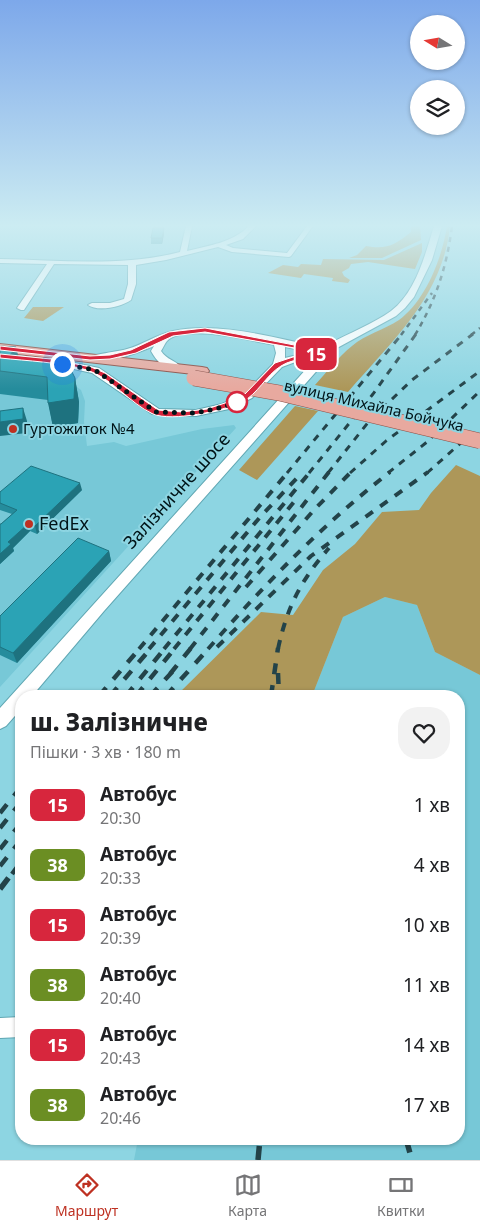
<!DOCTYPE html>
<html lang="uk">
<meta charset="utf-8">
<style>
:root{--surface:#fff;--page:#f2f2f2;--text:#202124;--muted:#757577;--line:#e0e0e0;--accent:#be3122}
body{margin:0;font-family:"Noto Sans",sans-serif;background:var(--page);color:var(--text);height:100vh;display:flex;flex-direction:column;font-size:19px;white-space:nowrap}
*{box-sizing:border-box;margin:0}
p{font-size:16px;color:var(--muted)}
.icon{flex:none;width:28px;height:28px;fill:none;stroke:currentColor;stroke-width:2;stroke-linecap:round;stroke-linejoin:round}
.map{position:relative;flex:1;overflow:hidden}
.sheet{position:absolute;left:15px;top:690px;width:450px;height:455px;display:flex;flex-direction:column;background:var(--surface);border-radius:20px;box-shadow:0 1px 4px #0004}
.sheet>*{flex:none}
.badge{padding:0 10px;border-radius:8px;font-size:18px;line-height:32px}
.needle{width:32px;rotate:281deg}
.controls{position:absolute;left:410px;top:15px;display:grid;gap:10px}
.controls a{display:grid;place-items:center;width:55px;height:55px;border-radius:50%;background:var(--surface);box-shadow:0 1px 4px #0004;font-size:25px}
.you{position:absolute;width:25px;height:25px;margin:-12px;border:4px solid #fff;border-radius:50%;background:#1a73e8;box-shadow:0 0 0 8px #1a73e833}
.map>.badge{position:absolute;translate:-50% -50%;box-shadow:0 0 0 2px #fff}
.round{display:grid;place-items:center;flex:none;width:52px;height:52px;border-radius:20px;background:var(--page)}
.overview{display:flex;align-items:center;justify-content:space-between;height:85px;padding:0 15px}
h1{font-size:24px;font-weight:800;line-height:38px}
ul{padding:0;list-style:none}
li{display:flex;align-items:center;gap:15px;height:60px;padding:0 15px}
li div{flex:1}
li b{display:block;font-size:19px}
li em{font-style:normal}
li .badge{min-width:55px;font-weight:700;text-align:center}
.menu{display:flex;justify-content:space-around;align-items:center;height:70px;border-top:1px solid var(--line);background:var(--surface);font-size:14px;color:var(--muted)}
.menu a{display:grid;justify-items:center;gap:2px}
.menu .active{color:var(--accent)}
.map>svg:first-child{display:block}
.built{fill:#77c8d7}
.green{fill:#ad9759}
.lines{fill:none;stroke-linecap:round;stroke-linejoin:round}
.minor-casing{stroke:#60a7b3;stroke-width:2}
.tertiary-casing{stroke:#60a7b3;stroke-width:2}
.primary-casing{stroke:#8d4f46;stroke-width:2}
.minor{fill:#fff;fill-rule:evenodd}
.tertiary{fill:#fff;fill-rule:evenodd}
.primary{fill:#e8a99f;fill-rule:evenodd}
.rail-far4{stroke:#234349;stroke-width:2.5;stroke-dasharray:5 5;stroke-linecap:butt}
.rail-far3{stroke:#234349;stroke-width:3;stroke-dasharray:7 7;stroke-linecap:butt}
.rail-far2{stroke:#234349;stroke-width:4;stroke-dasharray:9 9;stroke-linecap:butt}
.rail-far1{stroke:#234349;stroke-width:4.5;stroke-dasharray:11 11;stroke-linecap:butt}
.rail{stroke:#234349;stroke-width:5.5;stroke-dasharray:14 14;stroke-linecap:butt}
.primary-bridge-casing{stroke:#8d4f46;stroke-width:16;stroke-linecap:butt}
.primary-bridge{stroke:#e8a99f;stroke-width:15}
.wall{fill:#258c9c}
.shaded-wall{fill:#1e727f}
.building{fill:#2ba3b5;stroke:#1e727f}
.line{fill:#d7263d;stroke:#fff}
.walk{stroke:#011418;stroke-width:5;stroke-dasharray:0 9}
.stop-dot{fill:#fff;stroke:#d7263d;stroke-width:2.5}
.poi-dot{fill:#be3122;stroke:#8dd5e2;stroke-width:2}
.labels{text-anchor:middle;stroke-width:4;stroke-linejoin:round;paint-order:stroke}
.far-street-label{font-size:15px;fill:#011418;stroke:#8dd5e2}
.far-poi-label{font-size:15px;fill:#011418;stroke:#8dd5e2;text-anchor:start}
.street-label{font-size:18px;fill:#011418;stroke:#8dd5e2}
.poi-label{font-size:18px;fill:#011418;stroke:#8dd5e2;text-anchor:start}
</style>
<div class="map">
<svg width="480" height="1160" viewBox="0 0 480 1160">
<rect width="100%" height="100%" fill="#8dd5e2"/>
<!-- built -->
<path class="built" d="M 0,361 L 63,377 L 81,390 L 85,401 L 84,422 L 87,446 L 114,442 L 126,446 L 202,429 L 234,425 L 236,428 L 0,687 Z
M 385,597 L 417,605 L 435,652 L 480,675 L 480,1160 L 134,1160 L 138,1139 L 459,1139 L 459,696 L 312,696 L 343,617 Z"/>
<!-- green -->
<path class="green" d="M 411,226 L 420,226 L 421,240 L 382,258 L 349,258 L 357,255 L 366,246 C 386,250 395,245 411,232 Z
M 447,226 L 450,226 C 443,296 392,341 348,392 L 315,385 C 327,372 338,357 352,346 C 366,334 384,330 399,320 C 426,300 442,258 447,226 Z
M 422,243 L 422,252 L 415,269 L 368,262 L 351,264 L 349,268 L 342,272 L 344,276 L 350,280 L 348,283 L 332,281 L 333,278 L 304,274 L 301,278 L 268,273 L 283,265 L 298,267 L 301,264 L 321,265 L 323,259 L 384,260 Z
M 33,307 L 64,307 L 43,321 L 24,318 Z
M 295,406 L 318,411 L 257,480 L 239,470 Z
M 456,465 L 480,476 L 480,675 L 435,652 L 417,605 L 385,597 L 343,617 L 312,696 L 176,696 L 261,612 L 293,615 L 323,570 L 355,544 L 382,512 L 419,510 L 431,493 Z"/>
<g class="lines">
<!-- minor casing -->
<g class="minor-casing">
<path id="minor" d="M 186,226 L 192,226 L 187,251 C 210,245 232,243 249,226 L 256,226 L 243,239 L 226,245 L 233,248 L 287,253 L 307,226 L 313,226 L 291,256 L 289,257 L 232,252 L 218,247 L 166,260 L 136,265 L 136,284 L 131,300 C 121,307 98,312 88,305 L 92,303 L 110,303 L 124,299 L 128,284 L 128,265 L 54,264 L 24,310 L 21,310 L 17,308 L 47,264 L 0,263 L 0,259 C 59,260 122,267 180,252 Z
M 21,1017 L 21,1037 L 0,1038 L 0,1018 Z"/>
</g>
<!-- tertiary casing -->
<g class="tertiary-casing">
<path id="tertiary" d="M 434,226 L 442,226 L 432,260 L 414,297 L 405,308 L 396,316 L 337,348 L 104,611 L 32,696 L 21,696 L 21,709 L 6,726 L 0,729 L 0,708 L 318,356 L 298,361 L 282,367 L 252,398 L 229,409 L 196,416 L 152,414 L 92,373 L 47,363 L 46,361 L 47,359 L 51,358 L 99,368 L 159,409 L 196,410 L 222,404 L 244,394 L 273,364 L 276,353 L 274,345 C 253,341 183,323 167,341 C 165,343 163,348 161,351 C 167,360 175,360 181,367 L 180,369 C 166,372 157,362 151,351 L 154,346 C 140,352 99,368 87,358 C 91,354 119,352 127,349 C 143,345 157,334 173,331 C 221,321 277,339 325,348 L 329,344 C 349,333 373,324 391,311 C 416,292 425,255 434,226 ZM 285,347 L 310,352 L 285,358 Z"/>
</g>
<!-- primary casing -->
<g class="primary-casing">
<path id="primary" d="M 0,344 L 202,367 L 207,368 L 209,371 L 207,374 L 202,375 L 0,352 Z"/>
</g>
<!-- minor -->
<use href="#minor" class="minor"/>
<!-- tertiary -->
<use href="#tertiary" class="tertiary"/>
<!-- primary -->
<use href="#primary" class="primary"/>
<!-- rail-far4 -->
<path class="rail-far4" d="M 401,335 L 432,293
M 415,335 C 436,300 447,266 452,226
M 471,335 L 480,328"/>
<!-- rail-far3 -->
<path class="rail-far3" d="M 287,473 L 402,334
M 309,473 L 373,394 L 416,334
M 328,473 L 370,420 L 412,380 L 473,334
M 350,473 L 386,441 L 480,371
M 388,473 L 427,442 L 480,391
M 427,473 L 463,441"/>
<!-- rail-far2 -->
<path class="rail-far2" d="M 246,587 L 314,510 L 351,472
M 217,647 L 311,556 L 428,472
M 139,649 L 288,472
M 149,649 L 261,516 L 299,476
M 164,649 L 310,472
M 174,649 L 298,497
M 190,649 L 329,472
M 208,649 C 264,585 322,525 390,472
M 278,649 C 287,607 301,580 329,548"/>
<!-- rail-far1 -->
<path class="rail-far1" d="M 278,673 L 279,696
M 170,674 L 191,648
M 99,696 L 140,648
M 110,696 L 151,648
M 126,696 L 165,648
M 136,696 L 175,648
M 150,696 L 174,670
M 166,696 L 209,648
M 271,696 L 278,648
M 0,813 L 21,787
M 0,828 L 21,802
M 0,849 L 21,823
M 0,866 L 21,840
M 12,874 L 21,862"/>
<!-- rail -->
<path class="rail" d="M 0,889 L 13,872
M 406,1139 L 412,1160
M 258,1160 L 260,1139"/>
<!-- primary-bridge casing -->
<g class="primary-bridge-casing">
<path id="primary-bridge" d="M 194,378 L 279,393 L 480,441"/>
</g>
<!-- primary-bridge -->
<use href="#primary-bridge" class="primary-bridge"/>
</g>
<!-- wall -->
<path class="wall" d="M 164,228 L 164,234 L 162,244 L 151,244 L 151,238 Z
M 0,346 L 19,359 L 75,378 L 79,402 L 78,423 L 53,427 L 48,400 L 0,394 Z
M 82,490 L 37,534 L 30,531 L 13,548 L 14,551 L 0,564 L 0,524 L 1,524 L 12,514 L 0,510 L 0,492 Z
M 109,551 L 111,561 L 17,663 L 0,655 L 0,616 Z"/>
<!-- shaded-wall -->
<path class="shaded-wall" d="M 164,228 L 164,234 L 162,244 L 162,238 Z
M 16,347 L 22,370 L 8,358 Z
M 75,378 L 79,402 L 78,423 L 53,427 L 48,403 Z
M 23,408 L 27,421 L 27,433 L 0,436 L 0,422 Z
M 80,483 L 82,490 L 37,534 L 35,526 Z
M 28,524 L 30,531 L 13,548 L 14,551 L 0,564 L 0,554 L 8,542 Z
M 109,551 L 111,561 L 17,663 L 13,653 Z"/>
<!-- building -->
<path class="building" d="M 153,228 L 164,228 L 162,238 L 151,238 Z
M 0,346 L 16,347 L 8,358 L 52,362 L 70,368 L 75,378 L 74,399 L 48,403 L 47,377 L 0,371 Z
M 23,408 L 23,419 L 0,422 L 0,411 Z
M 31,466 L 80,483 L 35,526 L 28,524 L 8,542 L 11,544 L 0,554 L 0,524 L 1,524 L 17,510 L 0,503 L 0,492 Z
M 78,538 L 109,551 L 13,653 L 0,647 L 0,616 Z"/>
<!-- sky -->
<linearGradient id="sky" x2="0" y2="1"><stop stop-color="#7da8ea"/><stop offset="0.58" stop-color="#ccecf2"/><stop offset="1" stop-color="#ccecf2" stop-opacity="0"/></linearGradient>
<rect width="480" height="389" fill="url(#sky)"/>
<!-- line -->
<path class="line" d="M 205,328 L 331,352 C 317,361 296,356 281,366 C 266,375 258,394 242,402 C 223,411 172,422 153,414 C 129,403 112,378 87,370 C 59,362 28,361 0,358 L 0,354 L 51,359 L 91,367 L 105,373 L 158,410 L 182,412 L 207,409 L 237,399 L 245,394 L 275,363 L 293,357 L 317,352 L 205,332 L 173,336 L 136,353 L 110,359 L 90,360 L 0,350 L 0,346 L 90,356 L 110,355 L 131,350 L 169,332 Z"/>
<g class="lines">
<!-- walk -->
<path class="walk" d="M 62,364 L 95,370 L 156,412 L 196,413 L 224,407 L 239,401 L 237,402"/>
</g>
<!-- markers -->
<circle class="stop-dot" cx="237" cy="402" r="10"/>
<g class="poi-dot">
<circle cx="13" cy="429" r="5"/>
<circle cx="29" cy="524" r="5"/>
</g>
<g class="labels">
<!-- far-street labels -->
<g class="far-street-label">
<text transform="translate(374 406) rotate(13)" y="5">вулиця Михайла Бойчука</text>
</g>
<!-- far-poi labels -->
<g class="far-poi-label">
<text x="23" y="434">Гуртожиток №4</text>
</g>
<!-- street labels -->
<g class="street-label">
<text transform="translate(177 491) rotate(-48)" y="6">Залізничне шосе</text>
</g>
<!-- poi labels -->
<g class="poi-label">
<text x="39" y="530">FedEx</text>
</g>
</g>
</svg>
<div class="controls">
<a><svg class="needle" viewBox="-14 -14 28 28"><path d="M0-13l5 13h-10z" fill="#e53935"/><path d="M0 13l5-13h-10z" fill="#757577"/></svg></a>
<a><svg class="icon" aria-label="layers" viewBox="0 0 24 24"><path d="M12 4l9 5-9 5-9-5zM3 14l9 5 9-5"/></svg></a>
</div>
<div class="you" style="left:62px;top:364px"></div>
<b class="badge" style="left:316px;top:354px;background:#d7263d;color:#fff">15</b>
<section class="sheet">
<div class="overview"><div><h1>ш. Залізничне</h1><p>Пішки · 3 хв · 180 m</p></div><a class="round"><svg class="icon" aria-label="heart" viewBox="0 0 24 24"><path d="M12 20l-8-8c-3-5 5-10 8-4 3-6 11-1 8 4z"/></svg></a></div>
<ul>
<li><span class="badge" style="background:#d7263d;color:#fff">15</span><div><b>Автобус</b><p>20:30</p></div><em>1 хв</em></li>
<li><span class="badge" style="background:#6b8e23;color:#fff">38</span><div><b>Автобус</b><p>20:33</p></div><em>4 хв</em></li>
<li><span class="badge" style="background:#d7263d;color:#fff">15</span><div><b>Автобус</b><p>20:39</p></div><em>10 хв</em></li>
<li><span class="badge" style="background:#6b8e23;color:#fff">38</span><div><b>Автобус</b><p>20:40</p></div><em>11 хв</em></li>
<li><span class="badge" style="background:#d7263d;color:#fff">15</span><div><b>Автобус</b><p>20:43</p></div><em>14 хв</em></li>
<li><span class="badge" style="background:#6b8e23;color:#fff">38</span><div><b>Автобус</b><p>20:46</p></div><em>17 хв</em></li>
</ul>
</section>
</div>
<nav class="menu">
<a class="active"><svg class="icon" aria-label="directions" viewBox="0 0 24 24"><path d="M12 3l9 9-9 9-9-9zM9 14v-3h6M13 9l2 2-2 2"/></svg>Маршрут</a>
<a><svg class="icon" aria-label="map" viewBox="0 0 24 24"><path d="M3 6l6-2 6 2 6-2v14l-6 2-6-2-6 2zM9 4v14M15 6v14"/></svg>Карта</a>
<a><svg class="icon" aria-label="tickets" viewBox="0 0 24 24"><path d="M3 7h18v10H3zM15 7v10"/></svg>Квитки</a>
</nav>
